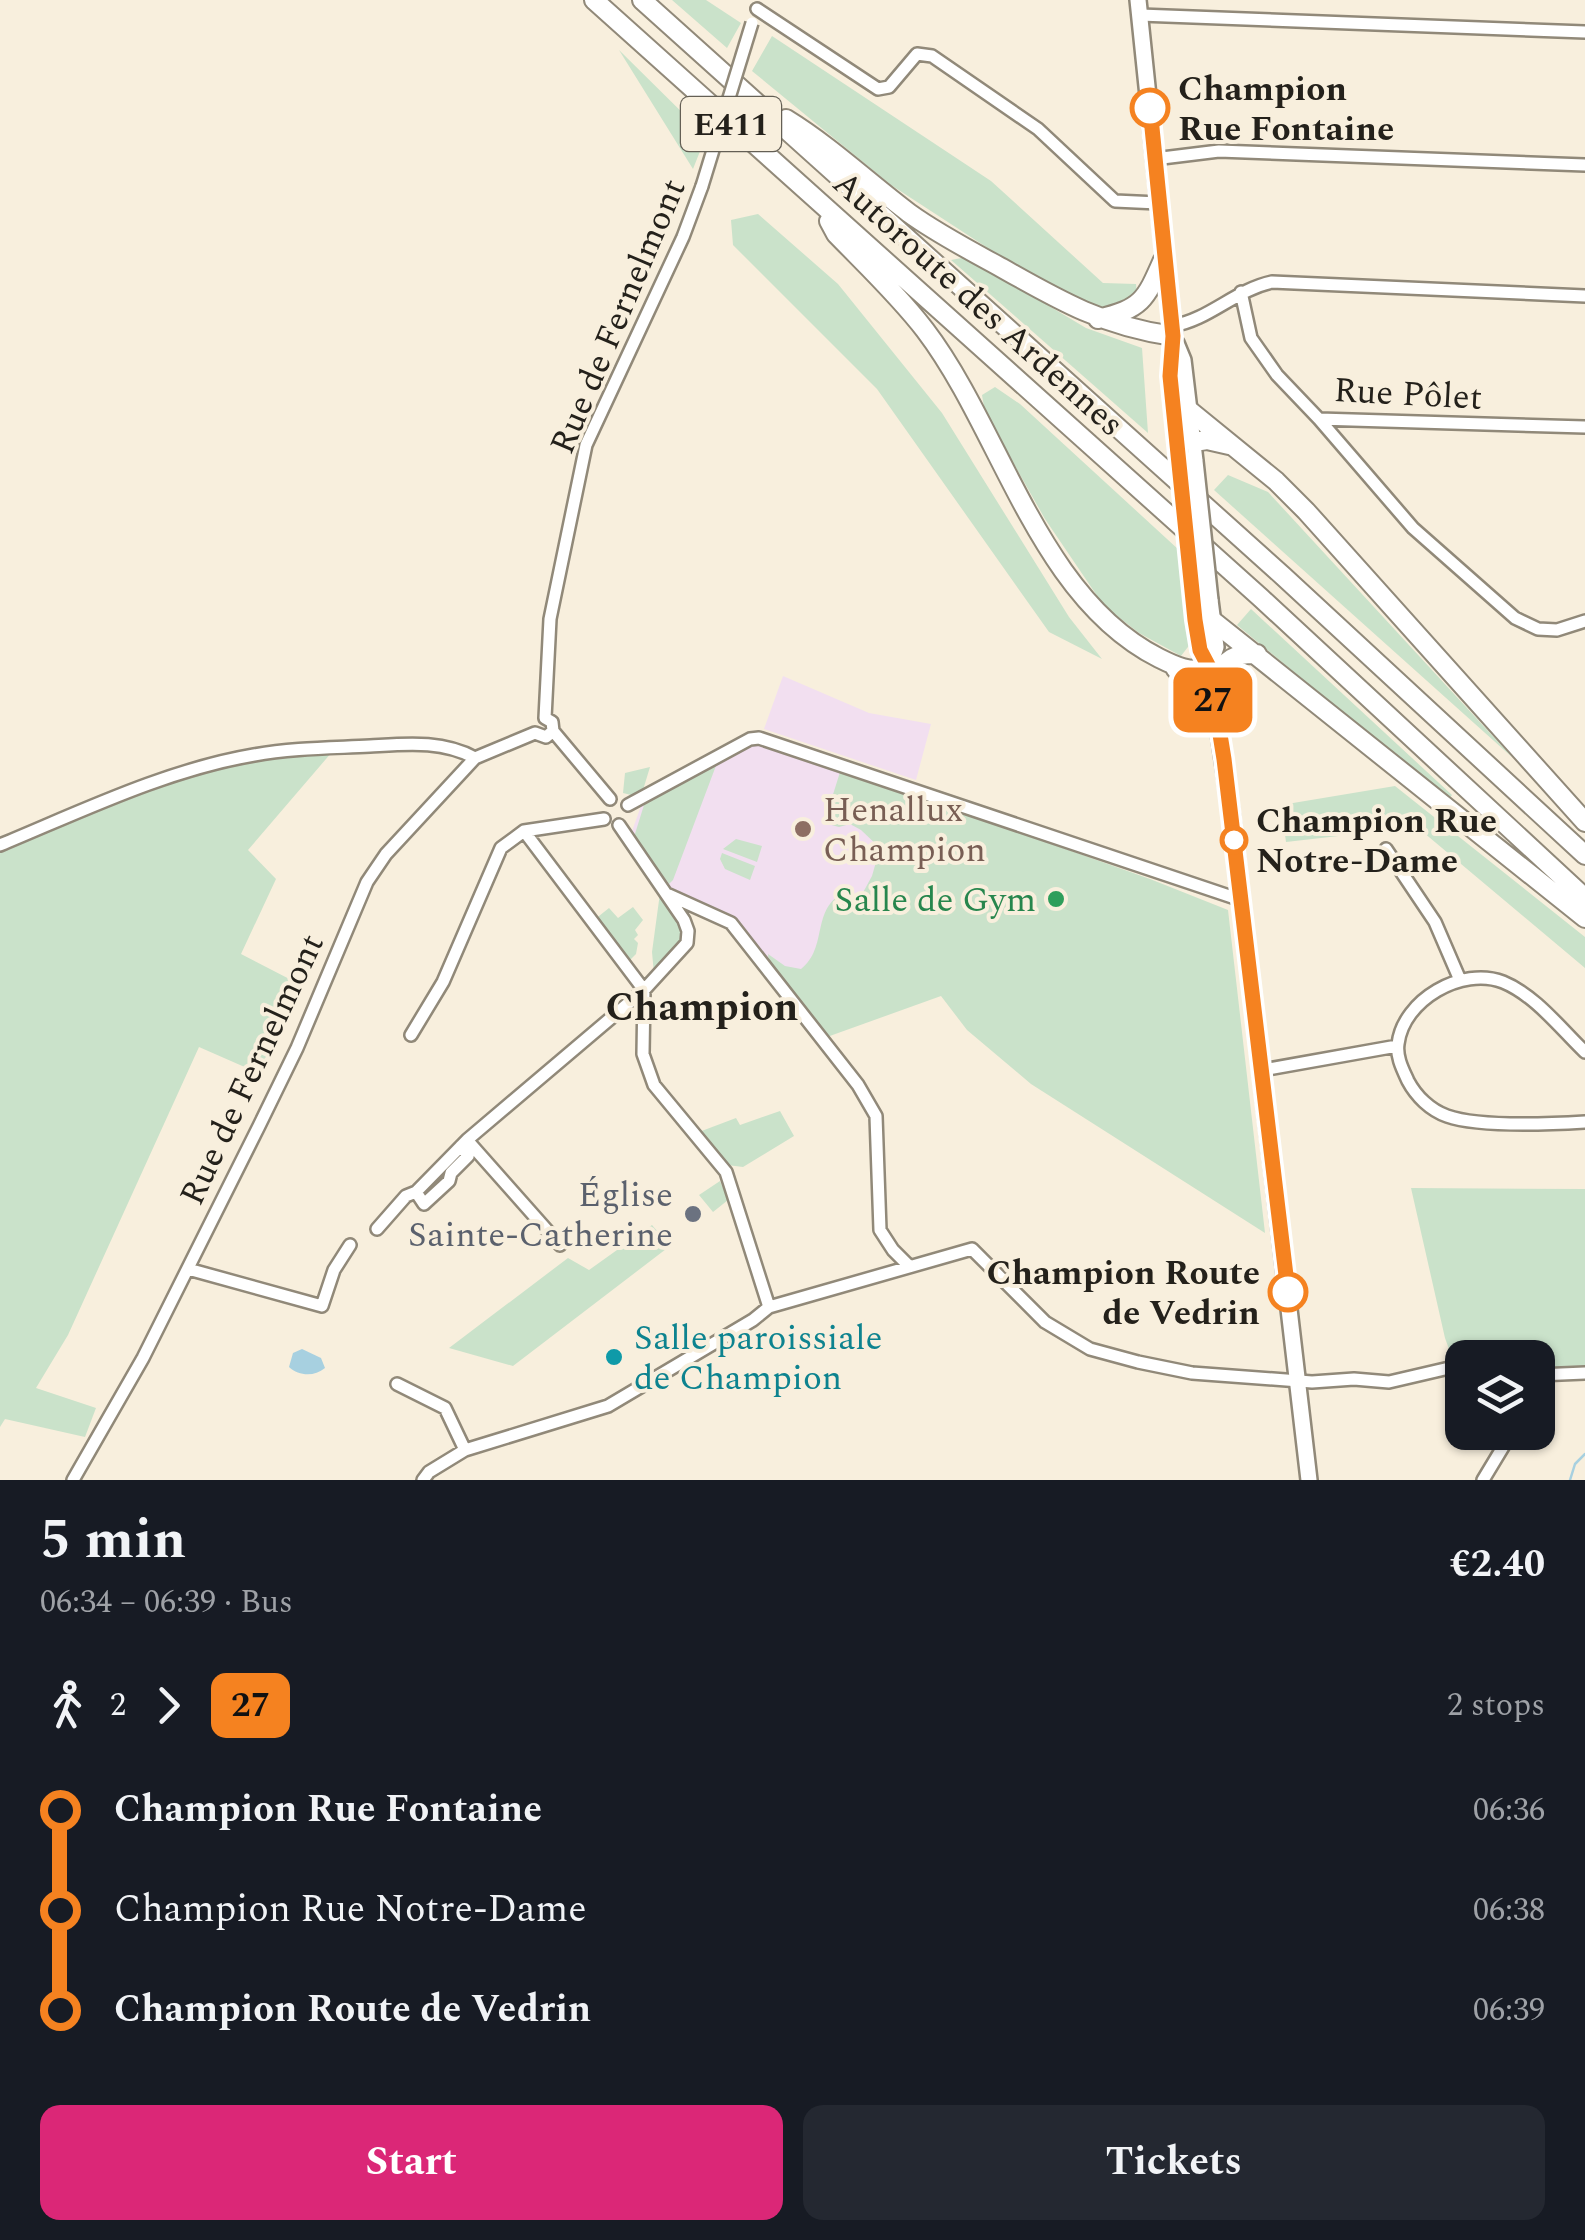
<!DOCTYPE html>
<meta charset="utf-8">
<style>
:root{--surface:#171b24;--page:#242831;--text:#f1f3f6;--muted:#9ea1a6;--accent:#db2777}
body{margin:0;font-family:Spectral,serif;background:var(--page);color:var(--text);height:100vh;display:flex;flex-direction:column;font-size:38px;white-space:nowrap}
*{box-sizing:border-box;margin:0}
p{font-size:32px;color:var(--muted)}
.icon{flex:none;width:55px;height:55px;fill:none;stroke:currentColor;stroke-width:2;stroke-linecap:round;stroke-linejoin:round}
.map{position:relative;height:1480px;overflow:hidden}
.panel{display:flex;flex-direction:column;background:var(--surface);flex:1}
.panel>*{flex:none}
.badge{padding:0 20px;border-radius:15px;font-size:35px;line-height:65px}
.buttons{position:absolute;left:1445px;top:1340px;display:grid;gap:20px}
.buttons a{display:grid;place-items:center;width:110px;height:110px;border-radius:20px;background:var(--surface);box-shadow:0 2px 8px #0004;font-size:50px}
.map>.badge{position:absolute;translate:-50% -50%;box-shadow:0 0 0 5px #fff}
.legs{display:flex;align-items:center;gap:15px;height:110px;padding:0 40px;font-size:32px}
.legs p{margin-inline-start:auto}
.summary{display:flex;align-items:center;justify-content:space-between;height:170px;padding:0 40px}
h1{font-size:55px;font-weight:700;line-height:75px}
.button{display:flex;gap:20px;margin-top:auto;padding:20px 40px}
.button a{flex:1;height:115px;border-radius:20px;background:var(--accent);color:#fff;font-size:40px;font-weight:700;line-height:115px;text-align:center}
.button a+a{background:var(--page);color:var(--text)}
ul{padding:0 40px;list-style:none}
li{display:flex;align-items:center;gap:35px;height:100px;font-size:38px}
li i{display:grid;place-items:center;width:15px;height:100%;margin:0 12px;background:currentColor}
li i::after{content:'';width:25px;height:25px;margin:-12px;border:8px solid;border-radius:50%;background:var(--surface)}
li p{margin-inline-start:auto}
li:first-child i{background:linear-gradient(#0000 50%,currentColor 0)}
li:last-child i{background:linear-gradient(currentColor 50%,#0000 0)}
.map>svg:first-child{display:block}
.education{fill:#f2dff0}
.green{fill:#cae2ca}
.water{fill:#a7d0e0}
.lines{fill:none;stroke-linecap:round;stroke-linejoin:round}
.stream{stroke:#a7d0e0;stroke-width:2.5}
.minor-casing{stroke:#918979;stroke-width:16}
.major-casing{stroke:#918979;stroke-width:20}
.highway-casing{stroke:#918979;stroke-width:22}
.minor{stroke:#fff;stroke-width:11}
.major{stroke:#fff;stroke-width:15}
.highway{stroke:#fff;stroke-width:18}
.minor-bridge-casing{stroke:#918979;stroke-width:16;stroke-linecap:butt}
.major-bridge-casing{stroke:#918979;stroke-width:20;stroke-linecap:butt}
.minor-bridge{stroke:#fff;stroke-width:11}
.major-bridge{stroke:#fff;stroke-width:15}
.line-1-casing{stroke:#fff;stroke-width:22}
.line-1{stroke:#f58220;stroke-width:15}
.stop-1-dot{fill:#fff;stroke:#f58220;stroke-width:5}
.education-dot{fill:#8d6e63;stroke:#f8efdd;stroke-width:4}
.leisure-dot{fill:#2e9e5b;stroke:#f8efdd;stroke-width:4}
.worship-dot{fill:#6b7280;stroke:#f8efdd;stroke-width:4}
.culture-dot{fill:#0f9aa8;stroke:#f8efdd;stroke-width:4}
.labels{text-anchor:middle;stroke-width:8;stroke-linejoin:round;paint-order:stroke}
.shield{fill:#f8efdd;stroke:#645f55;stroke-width:2.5}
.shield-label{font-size:32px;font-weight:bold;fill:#24211b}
.stop-label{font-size:35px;font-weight:bold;fill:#24211b;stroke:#f8efdd;text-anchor:start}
.street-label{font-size:35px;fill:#24211b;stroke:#f8efdd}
.education-label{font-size:35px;fill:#785e54;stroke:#f8efdd;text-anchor:start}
.leisure-label{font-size:35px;fill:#27864d;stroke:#f8efdd;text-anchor:end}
.worship-label{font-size:35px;fill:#5b616d;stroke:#f8efdd;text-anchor:end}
.culture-label{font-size:35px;fill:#0d838f;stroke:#f8efdd;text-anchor:start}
.quarter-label{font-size:40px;font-weight:bold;fill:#24211b;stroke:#f8efdd}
</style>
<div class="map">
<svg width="1585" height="1480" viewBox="0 0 1585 1480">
<rect width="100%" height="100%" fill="#f8efdd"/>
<!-- education -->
<path class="education" d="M 783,676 L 869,713 L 931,724 L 916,780 L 764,729 Z
M 752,741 L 1025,832 L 1012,888 L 809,1014 L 735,923 L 675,894 L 630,837 L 642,803 Z"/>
<!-- green -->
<path class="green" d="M 672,0 L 706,0 L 741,23 L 727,48 Z
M 772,36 L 991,181 L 1103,283 L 1136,284 L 1137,295 L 1116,310 L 1100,310 L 1043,284 L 891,185 L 752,71 Z
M 619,50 L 706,136 L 693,169 Z
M 758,214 L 838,284 L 942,413 L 1069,617 L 1102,659 L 1049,632 L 877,389 L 733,245 L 731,220 Z
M 967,257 L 1086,328 L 1142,348 L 1148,433 L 951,260 Z
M 995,387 L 1020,404 L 1179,550 L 1191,643 L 1181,656 L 1139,633 L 1104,606 L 1045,519 L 985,413 L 982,395 Z
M 1228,475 L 1268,492 L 1513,758 L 1214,490 Z
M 1251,609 L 1452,795 L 1448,800 L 1237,625 Z
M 332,752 L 248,850 L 276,879 L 241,954 L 301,985 L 258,1073 L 199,1047 L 68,1335 L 36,1388 L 96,1408 L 85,1437 L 5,1419 L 0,1427 L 0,851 L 109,803 L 245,760 Z
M 717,763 L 673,880 L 669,884 L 634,837 L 644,805 Z
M 650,767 L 643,790 L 635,796 L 623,793 L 625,773 Z
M 841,769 L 1150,879 L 1228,910 L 1265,1233 L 1031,1084 L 967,1030 L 941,996 L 827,1037 L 769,964 L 768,954 L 785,966 L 801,969 C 829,947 810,909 845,892 L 860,898 L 872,876 L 880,848 L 861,830 L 850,824 L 839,827 L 824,823 Z
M 1395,786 L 1585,937 L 1585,968 L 1417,827 L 1286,842 L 1281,805 Z
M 736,839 L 762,846 L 757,862 L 723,849 Z
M 722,853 L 755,866 L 750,880 L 725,869 L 720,859 Z
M 660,893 L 681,919 L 685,943 L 654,974 L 652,952 Z
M 633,907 L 643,920 L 635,930 L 638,935 L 634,939 L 638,943 L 636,954 L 628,962 L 594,920 L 609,908 L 618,918 Z
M 780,1111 L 794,1136 L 743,1167 L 727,1165 L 699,1132 L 736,1118 L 740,1125 Z
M 720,1181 L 728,1200 L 713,1212 L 699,1195 Z
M 1411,1188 L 1585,1189 L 1585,1373 L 1538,1375 L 1538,1358 L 1462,1358 L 1462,1365 L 1455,1366 L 1445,1338 Z
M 652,1225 L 670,1246 L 513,1366 L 449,1348 L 568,1258 L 589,1270 Z"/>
<!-- water -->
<path class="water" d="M 302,1349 L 321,1358 L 325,1368 C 314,1377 299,1376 289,1367 L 293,1353 Z"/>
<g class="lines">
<!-- stream -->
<path class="stream" d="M 1570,1480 L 1575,1464 L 1585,1454"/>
<!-- minor casing -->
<g class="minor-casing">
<path id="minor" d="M 757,9 L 878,89 L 889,87 L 917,54 L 932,56 L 1038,129 L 1115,201 L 1158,203
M 1140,15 L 1585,32
M 1154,159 L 1219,151 L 1585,165
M 1241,292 L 1251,338 L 1277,375 L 1319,419 L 1585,427
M 1172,326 C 1209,320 1235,290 1272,282 L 1585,296
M 1319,419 L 1413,528 L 1515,618 L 1538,629 L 1557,630 L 1585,621
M 610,799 L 553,731 L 552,722 L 545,718 L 550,619 L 586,445 L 683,237 L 702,186
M 628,805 L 750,739 L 759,738 L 1241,900
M 524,831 L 644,990
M 0,845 C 82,811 166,770 254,755 C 292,748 331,748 370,746 C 406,744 442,740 475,758
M 1386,849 L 1435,922 L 1460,980
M 669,895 L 731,923 L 858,1085 L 876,1116 L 880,1230 L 893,1250 L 909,1266
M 644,990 L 643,1054 L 654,1085 L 726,1172 L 769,1307
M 411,1035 L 443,982 L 501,848 L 524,831 L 604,819
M 1585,1052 C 1561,1029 1535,995 1503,982 C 1462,966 1403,1000 1398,1044 C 1396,1057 1403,1070 1408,1081 C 1416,1096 1430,1110 1447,1116 C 1478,1127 1551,1124 1585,1122
M 1263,1070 L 1397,1046
M 416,1192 L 424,1204 L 449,1181 L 451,1173 L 468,1156 L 461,1146
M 377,1229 L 406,1196 L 416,1192 L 467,1140
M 560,1245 L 467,1140 L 644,990 L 687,943 L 688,931 L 684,920 L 619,825
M 188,1269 L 322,1306 L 334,1270 L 350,1245
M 1538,1375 L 1585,1373
M 397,1384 L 445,1408 L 465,1450
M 1538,1389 L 1546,1376
M 73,1480 L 143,1358 L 259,1126 L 297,1048 L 367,882 L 386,854 L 475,758 L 535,733 L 546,737 L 553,731
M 423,1480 L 429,1472 L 465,1450 L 608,1406 L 753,1320 L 769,1307 L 972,1249 L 1045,1322 L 1090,1349 L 1138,1362 L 1192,1373 L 1312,1382 L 1354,1379 L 1389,1382 L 1462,1365
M 1483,1480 L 1512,1432"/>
</g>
<!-- major casing -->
<g class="major-casing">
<path id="major" d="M 1138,0 L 1173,336 L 1171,376 L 1178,449 L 1185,446
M 1176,343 L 1183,360 L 1195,461
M 1193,590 L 1200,650 L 1209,667 L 1231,813 L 1309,1480
M 1209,667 L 1216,647 L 1210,600"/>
</g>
<!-- highway casing -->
<g class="highway-casing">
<path id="highway" d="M 594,0 L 1261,598 L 1585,898
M 642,0 L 1283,576 L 1585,855
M 786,119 C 830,146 868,182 909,213 C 938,234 971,251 1002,268 C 1060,301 1106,327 1173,336
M 829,221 L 836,234 C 866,265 899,296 925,330 C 1002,431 1038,597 1159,658 C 1175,666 1191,674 1209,667
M 1098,319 C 1142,308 1145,301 1163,260
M 1190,411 L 1276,481 L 1306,511 L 1585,822
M 1194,442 L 1207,440 L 1229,445
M 1213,621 L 1585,918
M 1175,668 L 1216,713
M 1211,682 C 1227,661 1230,653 1257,654"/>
</g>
<!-- minor -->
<use href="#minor" class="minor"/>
<!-- major -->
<use href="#major" class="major"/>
<!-- highway -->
<use href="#highway" class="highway"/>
<!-- minor-bridge casing -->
<g class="minor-bridge-casing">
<path id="minor-bridge" d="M 702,186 L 752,23"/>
</g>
<!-- major-bridge casing -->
<g class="major-bridge-casing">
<path id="major-bridge" d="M 1178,449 L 1182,491
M 1195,461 L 1210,600
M 1184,504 L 1193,590"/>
</g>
<!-- minor-bridge -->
<use href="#minor-bridge" class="minor-bridge"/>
<!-- major-bridge -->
<use href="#major-bridge" class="major-bridge"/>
</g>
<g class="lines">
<!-- line-1 casing -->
<g class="line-1-casing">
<path id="line-1" d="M 1150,108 L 1173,336 L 1170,376 L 1195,620 L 1200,650 L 1209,667 L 1224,759 L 1288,1292"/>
</g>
<!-- line-1 -->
<use href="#line-1" class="line-1"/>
</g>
<!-- markers -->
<g class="stop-1-dot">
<circle cx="1150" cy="108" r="18"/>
<circle cx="1234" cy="840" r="12"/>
<circle cx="1288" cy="1292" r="18"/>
</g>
<circle class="education-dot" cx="803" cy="829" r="10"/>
<circle class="leisure-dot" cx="1056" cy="899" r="10"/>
<circle class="worship-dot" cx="693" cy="1214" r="10"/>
<circle class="culture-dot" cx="614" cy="1357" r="10"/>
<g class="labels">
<!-- shield labels -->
<rect class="shield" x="681" y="97" width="100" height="54" rx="8"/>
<g class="shield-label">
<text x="731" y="135">E411</text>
</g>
<!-- stop labels -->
<g class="stop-label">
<text x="1178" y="100">Champion<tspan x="1178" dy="40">Rue Fontaine</tspan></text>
<text x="1256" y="832">Champion Rue<tspan x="1256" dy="40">Notre-Dame</tspan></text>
<text x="1260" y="1284" text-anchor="end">Champion Route<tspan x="1260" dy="40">de Vedrin</tspan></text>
</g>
<!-- street labels -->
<g class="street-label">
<text transform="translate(979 303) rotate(42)" y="12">Autoroute des Ardennes</text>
<text transform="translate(617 316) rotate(-67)" y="12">Rue de Fernelmont</text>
<text transform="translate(1408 393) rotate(3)" y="12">Rue Pôlet</text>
<text transform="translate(251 1069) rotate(-65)" y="12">Rue de Fernelmont</text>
</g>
<!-- education labels -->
<g class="education-label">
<text x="823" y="821">Henallux<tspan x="823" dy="40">Champion</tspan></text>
</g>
<!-- leisure labels -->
<g class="leisure-label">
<text x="1036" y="911">Salle de Gym</text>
</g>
<!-- worship labels -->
<g class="worship-label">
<text x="673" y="1206">Église<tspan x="673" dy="40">Sainte-Catherine</tspan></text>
</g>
<!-- culture labels -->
<g class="culture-label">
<text x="634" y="1349">Salle paroissiale<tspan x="634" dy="40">de Champion</tspan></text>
</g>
<!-- quarter labels -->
<g class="quarter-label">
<text x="702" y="1020">Champion</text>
</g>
</g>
</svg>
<div class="buttons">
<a><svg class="icon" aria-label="layers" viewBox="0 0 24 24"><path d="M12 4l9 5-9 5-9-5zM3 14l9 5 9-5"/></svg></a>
</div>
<b class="badge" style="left:1213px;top:700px;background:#f58220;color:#111">27</b>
</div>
<section class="panel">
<div class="summary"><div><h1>5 min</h1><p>06:34 – 06:39 · Bus</p></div><b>€2.40</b></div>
<div class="legs"><svg class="icon" aria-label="walk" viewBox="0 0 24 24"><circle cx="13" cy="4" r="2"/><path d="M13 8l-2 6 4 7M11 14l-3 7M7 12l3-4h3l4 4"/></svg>2<svg class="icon" aria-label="forward" viewBox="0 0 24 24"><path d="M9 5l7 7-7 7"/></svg><b class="badge" style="background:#f58220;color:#111">27</b><p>2 stops</p></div>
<ul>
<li><i style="color:#f58220"></i><b>Champion Rue Fontaine</b><p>06:36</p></li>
<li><i style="color:#f58220"></i><span>Champion Rue Notre-Dame</span><p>06:38</p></li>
<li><i style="color:#f58220"></i><b>Champion Route de Vedrin</b><p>06:39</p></li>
</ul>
<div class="button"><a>Start</a><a>Tickets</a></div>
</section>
